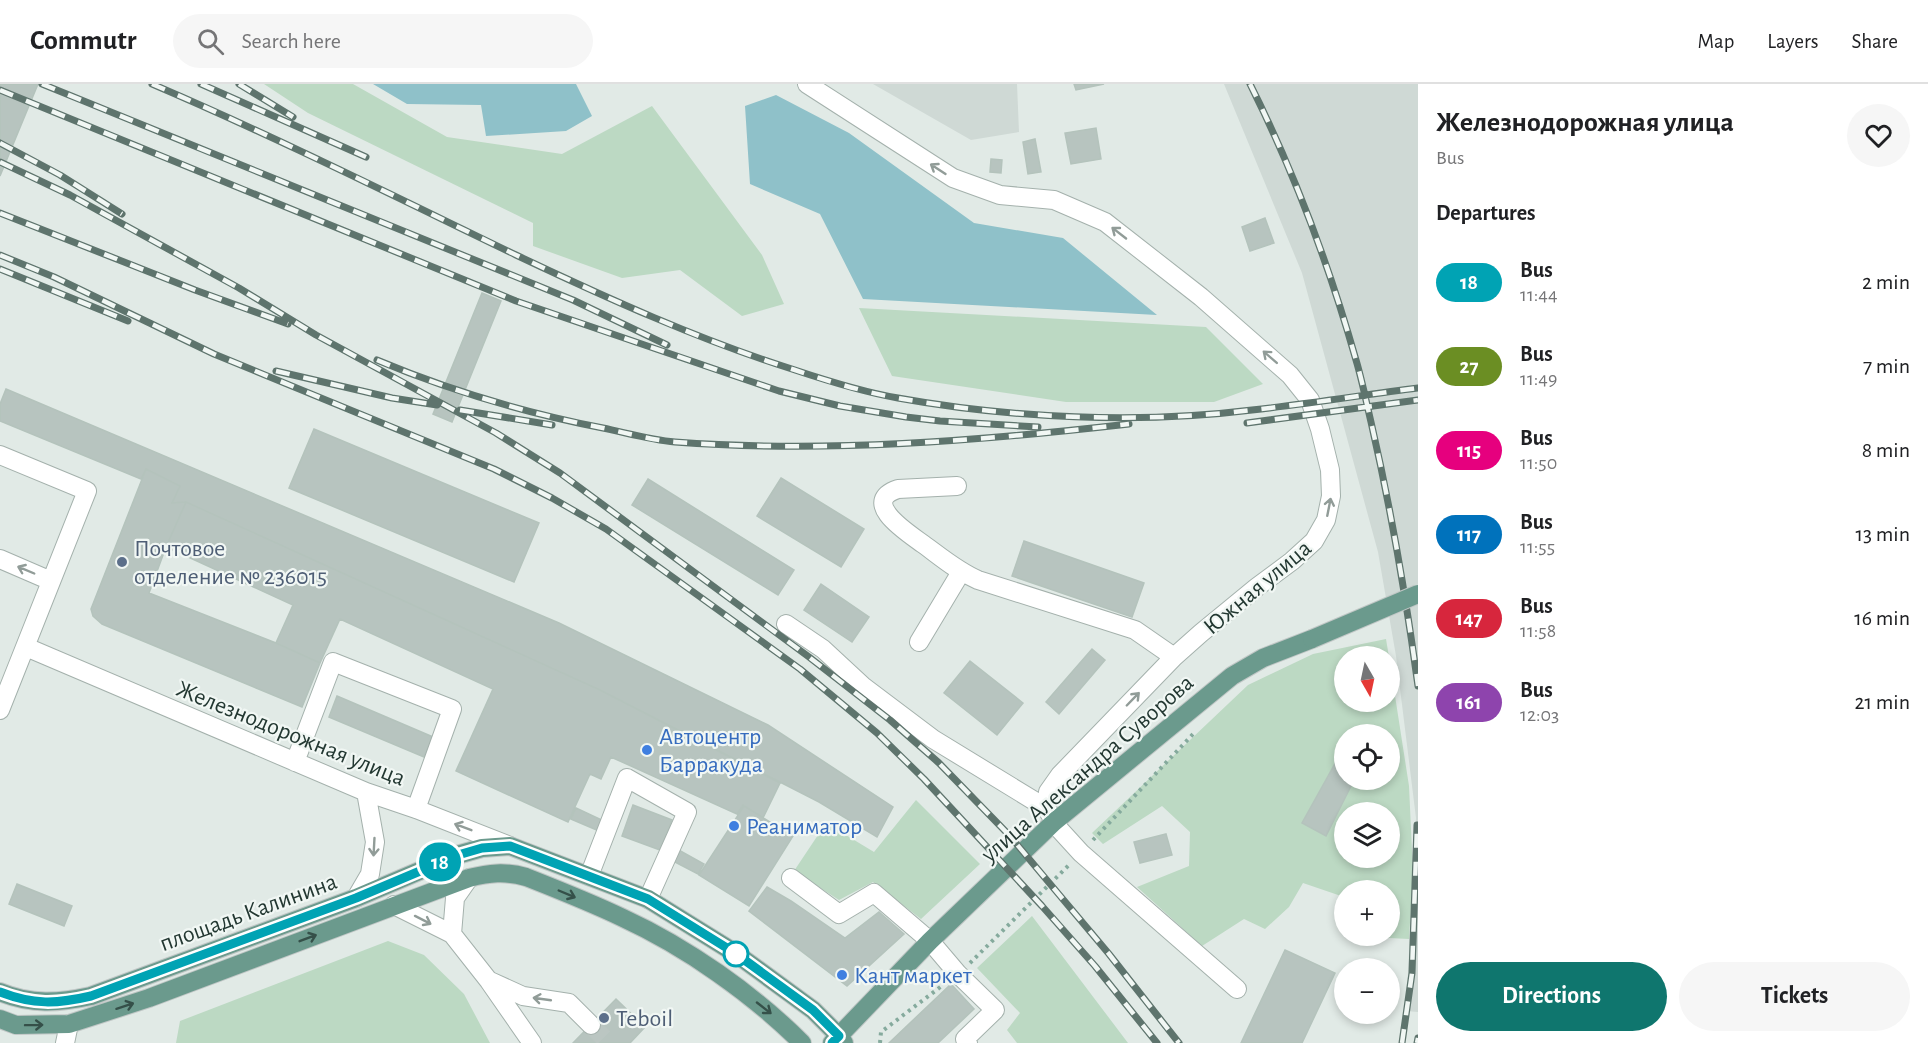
<!DOCTYPE html>
<meta charset="utf-8">
<style>
:root{--surface:#fff;--page:#f6f6f6;--text:#202124;--muted:#757577;--line:#e0e0e0;--accent:#0f766e}
body{margin:0;font-family:"Alegreya Sans",sans-serif;background:var(--page);color:var(--text);height:100vh;display:flex;flex-direction:column;font-size:22px;white-space:nowrap}
*{box-sizing:border-box;margin:0}
p{font-size:20px;color:var(--muted)}
.icon{flex:none;width:33px;height:33px;fill:none;stroke:currentColor;stroke-width:2;stroke-linecap:round;stroke-linejoin:round}
.map{position:relative;flex:1;overflow:hidden}
.drawer{display:flex;flex-direction:column;background:var(--surface);width:510px}
.drawer>*{flex:none}
.badge{padding:0 12px;border-radius:20px;font-size:21px;line-height:39px}
.needle{width:39px;rotate:171deg}
.buttons{position:absolute;left:1334px;top:562px;display:grid;gap:12px}
.buttons a{display:grid;place-items:center;width:66px;height:66px;border-radius:50%;background:var(--surface);box-shadow:0 3px 9px #0003;font-size:30px}
.map>.badge{position:absolute;translate:-50% -50%;box-shadow:0 0 0 3px #fff}
h2{padding:0 18px;font-size:22px;line-height:54px}
.round{display:grid;place-items:center;flex:none;width:63px;height:63px;border-radius:32px;background:var(--page)}
.summary{display:flex;align-items:center;justify-content:space-between;height:102px;padding:0 18px}
h1{font-size:28px;font-weight:700;line-height:45px}
.cta{display:flex;gap:12px;margin-top:auto;padding:12px 18px}
.cta a{flex:1;height:69px;border-radius:36px;background:var(--accent);color:#fff;font-size:24px;font-weight:700;line-height:69px;text-align:center}
.cta a+a{background:var(--page);color:var(--text)}
ul{padding:0;list-style:none}
li{display:flex;align-items:center;gap:18px;height:84px;padding:0 18px}
li div{flex:1}
li b{display:block;font-size:22px}
li em{font-style:normal}
li .badge{min-width:66px;font-weight:700;text-align:center}
header{display:flex;align-items:center;gap:36px;box-sizing:border-box;height:84px;padding:0 30px;background:var(--surface);border-bottom:2px solid var(--line)}
header strong{font-size:28px}
nav{display:flex;gap:33px;margin-inline-start:auto;font-size:21px}
.search{width:420px;height:54px;background:var(--page);display:flex;align-items:center;gap:15px;box-sizing:border-box;padding:0 21px;border-radius:33px;color:var(--muted);font-size:22px}
main{display:flex;flex:1;min-height:0}
.map>svg:first-child{display:block}
.built{fill:#cfd9d5}
.green{fill:#bcd9c3;fill-rule:evenodd}
.water{fill:#8fc1c9}
.building{fill:#b7c4bf;stroke:#b4c3bc;stroke-width:1.5}
.lines{fill:none;stroke-linecap:round;stroke-linejoin:round}
.minor-tunnel{stroke:#bbc6c2;stroke-width:18;stroke-dasharray:18 9;stroke-linecap:butt}
.minor-casing{stroke:#a4b1ac;stroke-width:20}
.major-casing{stroke:#c1c7c6;stroke-width:20}
.path{stroke:#85aa9d;stroke-width:4;stroke-dasharray:3 4.5;stroke-linecap:butt}
.minor{stroke:#fff;stroke-width:18}
.major{stroke:#6b9a8d;stroke-width:18}
.rail-casing{stroke:#5e746d;stroke-width:7}
.rail{stroke:#f1f7f4;stroke-width:4.5;stroke-dasharray:14;stroke-linecap:butt}
.major-bridge-casing{stroke:#c1c7c6;stroke-width:20;stroke-linecap:butt}
.major-bridge{stroke:#6b9a8d;stroke-width:18}
.oneway{stroke:#919c98}
.oneway2{stroke:#355049}
.line-casing{stroke:#fff;stroke-width:14}
.line{stroke:#00a3b4;stroke-width:9}
.service-dot{fill:#5c6f8a;stroke:#f1f7f4;stroke-width:2}
.shop-dot{fill:#3f7fe0;stroke:#f1f7f4;stroke-width:2}
.stop-dot{fill:#fff;stroke:#00a3b4;stroke-width:3}
.labels{text-anchor:middle;stroke-width:4.5;stroke-linejoin:round;paint-order:stroke}
.service-label{font-size:24px;fill:#4e5e75;stroke:#f1f7f4;text-anchor:start}
.street-label{font-size:24px;fill:#233832;stroke:#f1f7f4}
.shop-label{font-size:24px;fill:#366cbe;stroke:#f1f7f4;text-anchor:start}
</style>
<header>
<strong>Commutr</strong>
<div class="search"><svg class="icon" aria-label="search" viewBox="0 0 24 24"><circle cx="10" cy="10" r="6"/><path d="M15 15l6 6"/></svg>Search here</div>
<nav><a>Map</a><a>Layers</a><a>Share</a></nav>
</header>
<main>
<div class="map">
<svg width="1418" height="959" viewBox="0 0 1418 959">
<rect width="100%" height="100%" fill="#e1eae6"/>
<!-- built -->
<path class="built" d="M 873,0 L 1017,0 L 1019,48 L 971,56 Z
M 1224,0 L 1418,0 L 1418,928 L 1406,927 L 1416,734 L 1396,572 L 1378,468 L 1302,189 Z"/>
<!-- green -->
<path class="green" d="M 264,0 L 353,0 L 447,53 L 562,70 L 652,22 L 762,171 L 784,220 L 742,232 L 680,186 L 622,194 L 533,162 L 533,139 L 308,29 Z
M 859,224 L 1206,243 L 1263,300 L 1214,318 L 1066,318 L 892,292 Z
M 1386,555 L 1389,573 L 1344,573 L 1344,618 L 1389,618 L 1389,573 L 1409,702 L 1413,788 L 1409,855 L 1369,853 L 1389,852 L 1389,807 L 1375,807 L 1354,800 L 1351,807 L 1344,807 L 1344,813 L 1303,799 L 1289,823 L 1265,845 L 1244,835 L 1202,862 L 1137,803 L 1189,782 L 1190,748 L 1162,722 L 1103,760 L 1092,749 L 1248,601 L 1313,570 ZM 1344,651 L 1389,651 L 1389,696 L 1344,696 ZM 1344,729 L 1389,729 L 1389,774 L 1344,774 Z
M 916,716 L 980,780 L 921,835 L 873,798 L 839,816 L 794,787 L 826,739 L 874,768 Z
M 1032,832 L 1128,959 L 1017,959 L 1007,946 L 1020,929 L 977,884 Z
M 388,857 L 424,871 L 464,910 L 490,959 L 176,959 L 180,937 Z"/>
<!-- water -->
<path class="water" d="M 373,0 L 576,0 L 592,32 L 566,47 L 486,52 L 481,21 L 407,20 Z
M 776,11 L 849,49 L 974,139 L 1063,154 L 1157,231 L 863,215 L 820,130 L 750,100 L 745,22 Z"/>
<!-- building -->
<path class="building" d="M 0,0 L 38,0 L 0,92 Z
M 1074,0 L 1104,0 L 1076,6 Z
M 1096,44 L 1101,75 L 1071,80 L 1065,49 Z
M 1035,55 L 1041,88 L 1028,90 L 1023,58 Z
M 991,75 L 1002,76 L 1001,89 L 990,88 Z
M 1265,134 L 1274,159 L 1250,167 L 1242,143 Z
M 482,209 L 501,217 L 452,338 L 433,330 Z
M 6,305 L 559,539 L 768,641 L 893,723 L 877,753 L 819,718 L 600,606 L 186,418 L 172,419 L 180,402 L 146,385 L 141,395 L 0,337 L 0,320 Z
M 314,345 L 539,439 L 514,498 L 289,404 Z
M 146,385 L 180,402 L 172,419 L 186,418 L 166,463 L 149,509 L 276,559 L 320,579 L 302,623 L 102,540 L 93,532 L 91,525 Z
M 781,394 L 864,445 L 841,483 L 757,432 Z
M 648,395 L 794,486 L 778,511 L 632,421 Z
M 186,418 L 600,606 L 780,699 L 763,734 L 743,721 L 737,730 L 611,673 L 601,695 L 590,690 L 568,738 L 456,687 L 493,605 L 340,535 L 320,579 L 276,559 L 293,521 L 166,463 Z
M 1024,457 L 1144,499 L 1132,533 L 1012,492 Z
M 821,500 L 869,533 L 852,558 L 804,526 Z
M 1092,565 L 1105,576 L 1059,630 L 1046,618 Z
M 970,577 L 1023,619 L 997,651 L 944,609 Z
M 337,612 L 433,653 L 424,673 L 329,633 Z
M 1337,676 L 1344,680 L 1344,696 L 1354,696 L 1326,752 L 1302,739 Z
M 633,721 L 672,736 L 660,766 L 622,752 Z
M 744,722 L 793,752 L 749,822 L 699,791 Z
M 576,724 L 604,737 L 599,747 L 571,735 Z
M 1166,750 L 1172,771 L 1140,779 L 1134,758 Z
M 675,764 L 704,780 L 698,790 L 669,775 Z
M 17,800 L 72,822 L 64,842 L 9,820 Z
M 767,803 L 791,817 L 845,854 L 879,828 L 904,850 L 847,902 L 749,827 Z
M 1285,866 L 1335,889 L 1302,959 L 1241,959 Z
M 951,900 L 974,925 L 938,959 L 889,959 Z
M 616,915 L 645,943 L 630,959 L 573,959 Z"/>
<g class="lines">
<!-- minor-tunnel -->
<path class="minor-tunnel" d="M 591,941 L 609,959"/>
<!-- minor casing -->
<g class="minor-casing">
<path id="minor" d="M 807,0 L 953,94 L 1000,111 L 1054,116 L 1105,138 L 1201,213 L 1290,291 L 1310,316 L 1320,345 L 1330,386 L 1331,412 L 1326,436 L 1314,457 L 1292,477 L 1257,503 L 1201,549 L 1174,573 L 1060,691 L 1048,708 L 1046,724 L 1060,746 L 1081,769 L 1237,905
M 0,371 L 87,407 L 0,626
M 957,402 L 898,405 C 859,418 908,449 923,460 C 941,473 957,487 978,496 L 1135,546 L 1174,573
M 0,475 L 51,497
M 786,540 L 823,565 L 864,603 L 933,655 L 1046,724
M 919,558 L 961,488
M 26,563 L 366,708 L 416,725 L 510,762
M 295,678 L 333,578 L 452,625 L 416,725
M 589,792 L 627,694 L 687,728 L 648,815
M 791,794 L 839,830 L 874,809 L 930,857 L 958,890 L 995,926 L 965,955 L 968,959
M 356,814 L 370,790 L 375,758 L 366,708
M 394,821 L 452,850 L 489,897 L 532,959
M 452,850 L 455,814 L 469,794
M 490,897 L 523,912 L 569,919 L 591,941
M 65,959 L 69,940"/>
</g>
<!-- major casing -->
<g class="major-casing">
<path id="major" d="M 0,908 C 31,921 59,919 91,912 L 356,814 L 457,771 L 482,764 L 510,762 L 648,815 L 735,869 L 813,926 L 839,952 L 844,959
M 0,935 L 16,941 L 69,940 L 149,914 L 469,794 C 489,789 505,787 526,793 C 559,806 592,819 623,834 C 686,863 753,910 802,959
M 832,959 L 930,857 L 1054,738 L 1232,592 L 1263,574 L 1312,555"/>
</g>
<!-- path -->
<path class="path" d="M 1093,756 L 1195,648
M 970,879 L 1069,781
M 880,959 L 881,948 L 943,901"/>
<!-- minor -->
<use href="#minor" class="minor"/>
<!-- major -->
<use href="#major" class="major"/>
<!-- rail casing -->
<g class="rail-casing">
<path id="rail" d="M 42,0 L 573,216 L 667,261
M 152,0 C 276,53 396,113 516,171 C 607,214 699,256 795,286 C 828,297 863,308 898,314 C 1009,334 1140,340 1252,326 C 1307,320 1363,311 1418,304
M 201,0 L 366,73
M 239,0 L 293,33
M 1250,0 C 1294,88 1329,181 1356,276 C 1362,296 1366,317 1371,338 C 1391,425 1406,513 1418,602
M 0,6 L 516,217 L 779,307 L 840,322 L 906,333 L 940,337 L 1038,343
M 0,59 L 60,91 L 122,130
M 0,78 L 70,111 L 239,204 L 316,251 L 496,349 L 560,389 L 809,573 L 890,636 L 939,679 L 1009,751 L 1109,870 L 1179,959
M 0,129 L 195,206 L 288,240
M 0,171 L 54,193 L 214,270 L 494,385 L 552,414 L 606,445 L 800,585 L 877,649 L 924,695 L 1042,822 L 1095,882 L 1157,959
M 0,185 L 128,237
M 377,276 C 451,307 526,329 603,344 C 627,349 651,356 675,358 C 826,369 979,357 1129,340
M 276,287 L 392,314 L 437,321
M 460,326 L 552,341
M 1247,339 L 1418,316
M 1402,959 L 1412,889 L 1417,741
M 1417,959 L 1418,954"/>
</g>
<!-- rail -->
<use href="#rail" class="rail"/>
<!-- major-bridge casing -->
<g class="major-bridge-casing">
<path id="major-bridge" d="M 1312,555 L 1418,510"/>
</g>
<!-- major-bridge -->
<use href="#major-bridge" class="major-bridge"/>
</g>
<!-- one-way arrows -->
<defs><path id="oneway-shaft" d="M-6 0H5M1.5-3L5.5 0L1.5 3" fill="none" stroke-width="1.6" stroke-linecap="round" stroke-linejoin="round" transform="scale(1.5)"/></defs>
<g class="oneway">
<use href="#oneway-shaft" transform="translate(938 85) rotate(-147)"/>
<use href="#oneway-shaft" transform="translate(1119 149) rotate(-142)"/>
<use href="#oneway-shaft" transform="translate(1270 273) rotate(-139)"/>
<use href="#oneway-shaft" transform="translate(1329 423) rotate(-79)"/>
<use href="#oneway-shaft" transform="translate(26 486) rotate(-157)"/>
<use href="#oneway-shaft" transform="translate(1133 615) rotate(-46)"/>
<use href="#oneway-shaft" transform="translate(463 743) rotate(-159)"/>
<use href="#oneway-shaft" transform="translate(374 763) rotate(93)"/>
<use href="#oneway-shaft" transform="translate(423 836) rotate(27)"/>
<use href="#oneway-shaft" transform="translate(542 915) rotate(-172)"/>
</g>
<g class="oneway2">
<use href="#oneway-shaft" transform="translate(567 810) rotate(23)"/>
<use href="#oneway-shaft" transform="translate(308 854) rotate(-21)"/>
<use href="#oneway-shaft" transform="translate(125 922) rotate(-18)"/>
<use href="#oneway-shaft" transform="translate(764 924) rotate(38)"/>
<use href="#oneway-shaft" transform="translate(34 941) rotate(-1)"/>
</g>
<g class="lines">
<!-- line casing -->
<g class="line-casing">
<path id="line" d="M 0,908 C 33,921 57,920 91,912 L 356,814 L 458,771 L 482,764 L 510,762 L 648,815 L 735,869 L 813,926 L 839,952 L 832,959"/>
</g>
<!-- line -->
<use href="#line" class="line"/>
</g>
<!-- markers -->
<g class="service-dot">
<circle cx="122" cy="478" r="6"/>
<circle cx="604" cy="934" r="6"/>
</g>
<g class="shop-dot">
<circle cx="647" cy="666" r="6"/>
<circle cx="734" cy="742" r="6"/>
<circle cx="842" cy="891" r="6"/>
</g>
<circle class="stop-dot" cx="736" cy="870" r="12"/>
<g class="labels">
<!-- service labels -->
<g class="service-label">
<text x="134" y="472">Почтовое<tspan x="134" dy="28">отделение № 236015</tspan></text>
<text x="616" y="942">Teboil</text>
</g>
<!-- street labels -->
<g class="street-label">
<text transform="translate(1257 503) rotate(-40)" y="8">Южная улица</text>
<text transform="translate(291 649) rotate(22)" y="8">Железнодорожная улица</text>
<text transform="translate(1087 684) rotate(-41)" y="8">улица Александра Суворова</text>
<text transform="translate(248 828) rotate(-20)" y="8">площадь Калинина</text>
</g>
<!-- shop labels -->
<g class="shop-label">
<text x="659" y="660">Автоцентр<tspan x="659" dy="28">Барракуда</tspan></text>
<text x="746" y="750">Реаниматор</text>
<text x="854" y="899">Кант маркет</text>
</g>
</g>
</svg>
<div class="buttons">
<a><svg class="needle" viewBox="-14 -14 28 28"><path d="M0-13l5 13h-10z" fill="#e53935"/><path d="M0 13l5-13h-10z" fill="#757577"/></svg></a>
<a><svg class="icon" aria-label="locate" viewBox="0 0 24 24"><circle cx="12" cy="12" r="6"/><path d="M12 2v4M12 18v4M2 12h4M18 12h4"/></svg></a>
<a><svg class="icon" aria-label="layers" viewBox="0 0 24 24"><path d="M12 4l9 5-9 5-9-5zM3 14l9 5 9-5"/></svg></a>
<a>+</a>
<a>−</a>
</div>
<b class="badge" style="left:440px;top:778px;background:#00a3b4;color:#fff">18</b>
</div>
<section class="drawer">
<div class="summary"><div><h1>Железнодорожная улица</h1><p>Bus</p></div><a class="round"><svg class="icon" aria-label="heart" viewBox="0 0 24 24"><path d="M12 20l-8-8c-3-5 5-10 8-4 3-6 11-1 8 4z"/></svg></a></div>
<h2>Departures</h2>
<ul>
<li><span class="badge" style="background:#00a3b4;color:#fff">18</span><div><b>Bus</b><p>11:44</p></div><em>2 min</em></li>
<li><span class="badge" style="background:#6b8e23;color:#fff">27</span><div><b>Bus</b><p>11:49</p></div><em>7 min</em></li>
<li><span class="badge" style="background:#e6007e;color:#fff">115</span><div><b>Bus</b><p>11:50</p></div><em>8 min</em></li>
<li><span class="badge" style="background:#0072bc;color:#fff">117</span><div><b>Bus</b><p>11:55</p></div><em>13 min</em></li>
<li><span class="badge" style="background:#d7263d;color:#fff">147</span><div><b>Bus</b><p>11:58</p></div><em>16 min</em></li>
<li><span class="badge" style="background:#8e44ad;color:#fff">161</span><div><b>Bus</b><p>12:03</p></div><em>21 min</em></li>
</ul>
<div class="cta"><a>Directions</a><a>Tickets</a></div>
</section>
</main>
